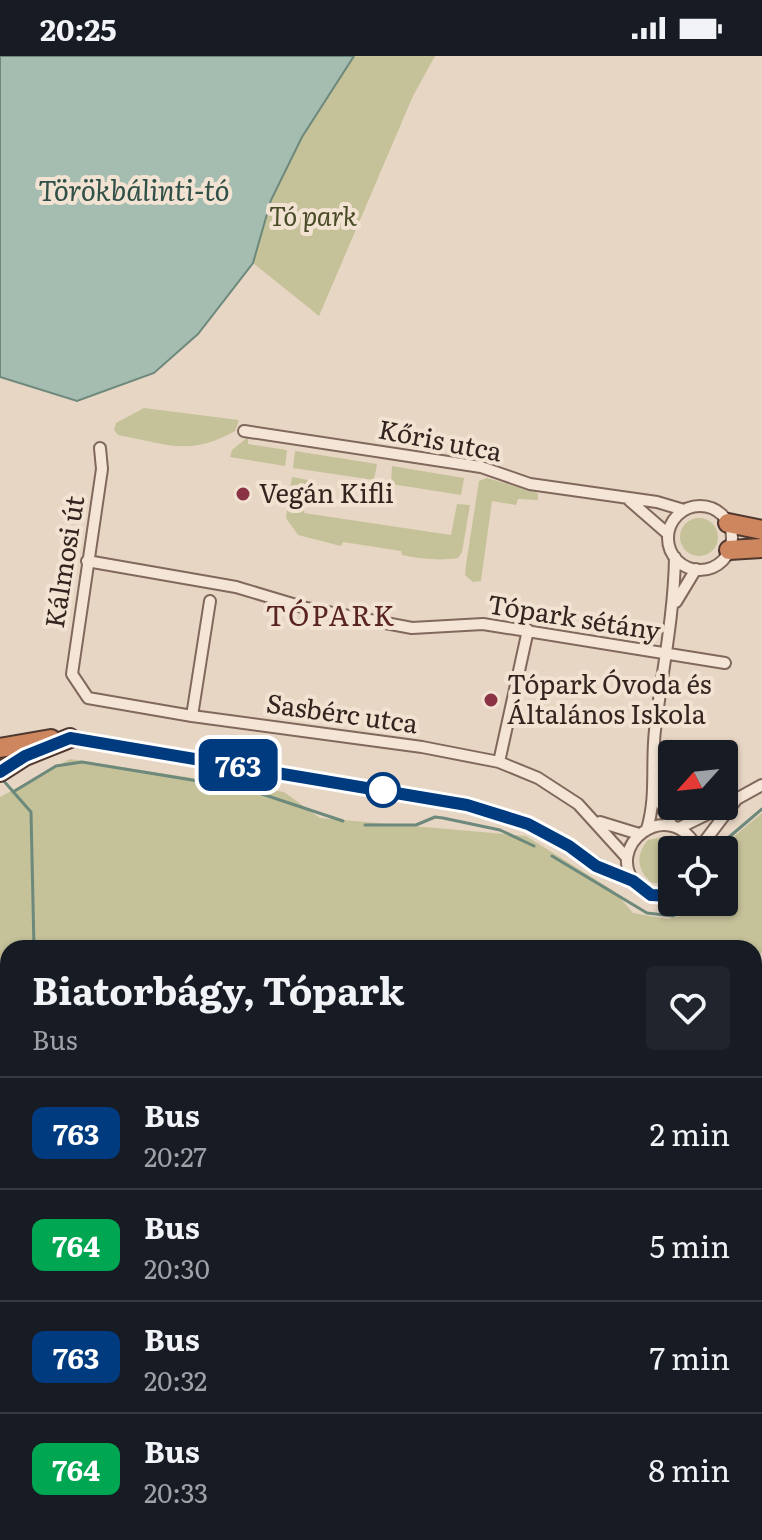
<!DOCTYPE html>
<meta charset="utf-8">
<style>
:root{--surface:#171b24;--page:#20242c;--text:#f1f3f6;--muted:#9ea1a6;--line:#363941}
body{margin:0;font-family:Literata,serif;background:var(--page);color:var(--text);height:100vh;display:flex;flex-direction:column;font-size:30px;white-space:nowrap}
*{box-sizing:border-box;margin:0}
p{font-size:26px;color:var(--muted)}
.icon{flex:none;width:44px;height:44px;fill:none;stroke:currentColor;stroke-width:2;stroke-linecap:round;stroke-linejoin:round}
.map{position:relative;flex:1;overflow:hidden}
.sheet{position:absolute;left:0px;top:884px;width:762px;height:600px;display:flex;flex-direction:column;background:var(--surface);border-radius:24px 24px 0 0;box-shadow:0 2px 6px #0004}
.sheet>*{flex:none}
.badge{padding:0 16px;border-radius:12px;font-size:28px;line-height:52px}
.needle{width:52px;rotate:243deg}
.buttons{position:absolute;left:658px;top:684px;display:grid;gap:16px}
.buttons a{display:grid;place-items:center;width:80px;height:80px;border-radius:8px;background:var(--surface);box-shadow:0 2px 6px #0004;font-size:40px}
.map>.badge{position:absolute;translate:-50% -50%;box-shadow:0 0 0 4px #fff}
.round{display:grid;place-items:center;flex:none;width:84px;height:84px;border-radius:8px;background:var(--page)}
.overview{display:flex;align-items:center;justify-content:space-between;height:136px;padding:0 32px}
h1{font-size:38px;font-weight:700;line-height:60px}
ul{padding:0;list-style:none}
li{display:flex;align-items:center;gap:24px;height:112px;padding:0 32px;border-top:2px solid var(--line)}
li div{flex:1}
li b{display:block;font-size:30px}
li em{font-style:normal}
li .badge{min-width:88px;font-weight:700;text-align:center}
.status{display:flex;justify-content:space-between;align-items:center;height:56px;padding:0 40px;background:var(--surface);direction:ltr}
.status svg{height:22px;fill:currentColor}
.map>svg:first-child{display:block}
.green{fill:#c5c199}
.water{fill:#a5bcb1;stroke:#6d897c;stroke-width:2}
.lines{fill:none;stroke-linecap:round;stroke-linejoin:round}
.stream{stroke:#6d897c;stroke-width:3}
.street-casing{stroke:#81685c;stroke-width:14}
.highway-casing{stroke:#4f3830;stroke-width:22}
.street{stroke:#f4e5d6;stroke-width:10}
.highway{stroke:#ce865e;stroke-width:18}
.line-casing{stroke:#fff;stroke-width:18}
.line{stroke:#003b80;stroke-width:12}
.poi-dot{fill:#893345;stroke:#f1e2d2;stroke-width:3}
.stop-dot{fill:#fff;stroke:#003b80;stroke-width:4}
.labels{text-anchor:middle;stroke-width:8;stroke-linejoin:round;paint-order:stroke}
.park-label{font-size:26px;font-style:italic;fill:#4a4c28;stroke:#f1e2d2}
.street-label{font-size:26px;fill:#32241f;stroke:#f1e2d2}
.poi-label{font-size:26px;fill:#32241f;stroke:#f1e2d2;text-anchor:start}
.water-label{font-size:28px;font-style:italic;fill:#305048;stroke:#f1e2d2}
.neighbourhood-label{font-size:28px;letter-spacing:2px;fill:#5a2423;stroke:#f1e2d2}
</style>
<div class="status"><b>20:25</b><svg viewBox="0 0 49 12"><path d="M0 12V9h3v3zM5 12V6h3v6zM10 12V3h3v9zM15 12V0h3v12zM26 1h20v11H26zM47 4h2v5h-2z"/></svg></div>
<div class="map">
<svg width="762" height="1484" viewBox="0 0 762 1484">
<rect width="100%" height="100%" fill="#e8d6c4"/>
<!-- green -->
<path class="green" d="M 354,0 L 435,0 L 413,40 L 319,260 L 253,207 L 271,144 L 302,81 Z
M 144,352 L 239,364 L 235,375 C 188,401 168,388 118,379 L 114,374 L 116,367 Z
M 248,381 L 248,388 L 287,394 L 285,410 L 230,401 L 232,394 Z
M 295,395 L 377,408 L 374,424 L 293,412 Z
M 392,410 L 464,422 L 461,439 L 391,428 Z
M 292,421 L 308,424 L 304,457 L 451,479 L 457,448 L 470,449 L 462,496 L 458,502 C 441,505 419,503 402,499 L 401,495 L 343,486 L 341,490 L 298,479 L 286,462 Z
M 487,422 L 538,437 L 538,444 L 518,443 L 516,449 L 492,445 L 481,525 L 473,526 L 465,519 L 466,509 L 479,425 Z
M680 481a19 19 0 1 1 38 0a19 19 0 1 1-38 0Z
M 70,703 L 284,736 L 320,762 L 526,780 L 614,835 L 633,857 L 668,863 L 697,856 L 705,846 L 724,846 L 724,794 L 720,792 L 762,757 L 762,895 L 754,910 L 754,892 L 8,892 L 8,1257 L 0,1244 L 0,741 Z
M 672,779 L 687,794 L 672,794 L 672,828 L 652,827 C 637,815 635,799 648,784 Z"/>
<!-- water -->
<path class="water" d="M 0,0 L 354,0 L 302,81 L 271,144 L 253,207 L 198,278 L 154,317 L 77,345 L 0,321 Z"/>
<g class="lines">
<!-- stream -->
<path class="stream" d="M 2,723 L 31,756 L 34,892
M 13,736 L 56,710 L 82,706 L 247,733 L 343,765
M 365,769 L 416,769 L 435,761 L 443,762 L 500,774 L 534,790
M 722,794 L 728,782 L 762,753
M 552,800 L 647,857 L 673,860 L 704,846"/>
<!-- street casing -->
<g class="street-casing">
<path id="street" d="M 244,375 L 481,411 L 530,428 L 657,446 L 684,454
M 100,392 L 102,413 L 72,618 L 88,642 L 192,660 L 422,691 L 499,706 L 538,722 L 578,748 L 627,802
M 629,444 L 668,478
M668 482a32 32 0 1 1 64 0a32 32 0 1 1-64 0Z
M 87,505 L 236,531 L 306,552 L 412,572 L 483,568 L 725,607
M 676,546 L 696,513
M 192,660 L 210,545
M 70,682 L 467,749 C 497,756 524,765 551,779 C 580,795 601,815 633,825
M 499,706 L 528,574
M 655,736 L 672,770
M 733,745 L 762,729
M 600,766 L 639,778
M 679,772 L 724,750
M 647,773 C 657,740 651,708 655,674 C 662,616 674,560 675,501
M 698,794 L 736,744
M 672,840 C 659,842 648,840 638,830 C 600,792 670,736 698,794"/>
</g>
<!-- highway casing -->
<g class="highway-casing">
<path id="highway" d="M 728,467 L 762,474
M 729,494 L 762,492
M 0,692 L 51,683
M 0,716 L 25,700 L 70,682
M 754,958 L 762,944
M 754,1019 L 762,1005
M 754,1045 L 762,1031
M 754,1074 L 762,1059
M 754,1114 L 762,1105
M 0,1278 L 8,1290
M 0,1410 L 8,1410
M 0,1480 L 17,1484
M 421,1484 L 430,1476
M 476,1484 L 484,1476"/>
</g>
<!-- street -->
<use href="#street" class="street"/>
<!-- highway -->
<use href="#highway" class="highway"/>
</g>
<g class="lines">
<!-- line casing -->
<g class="line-casing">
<path id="line" d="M 0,716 L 25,700 L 70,682 L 467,749 L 528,768 L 569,790 L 596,810 L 633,825 L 651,839 L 672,840"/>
</g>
<!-- line -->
<use href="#line" class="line"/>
</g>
<!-- markers -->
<g class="poi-dot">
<circle cx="243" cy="438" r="8"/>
<circle cx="491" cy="644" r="8"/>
</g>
<circle class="stop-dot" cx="383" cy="734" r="16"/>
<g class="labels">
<!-- park labels -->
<g class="park-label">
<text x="313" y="170">Tó park</text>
</g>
<!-- street labels -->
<g class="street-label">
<text transform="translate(440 385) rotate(11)" y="9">Kőris utca</text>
<text transform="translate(65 506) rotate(-81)" y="9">Kálmosi út</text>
<text transform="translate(574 562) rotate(9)" y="9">Tópark sétány</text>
<text transform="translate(342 658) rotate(8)" y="9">Sasbérc utca</text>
</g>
<!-- poi labels -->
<g class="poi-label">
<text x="259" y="447">Vegán Kifli</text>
<text x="507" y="638">Tópark Óvoda és<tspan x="507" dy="30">Általános Iskola</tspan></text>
</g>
<!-- water labels -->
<g class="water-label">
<text x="134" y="145">Törökbálinti-tó</text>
</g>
<!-- neighbourhood labels -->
<g class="neighbourhood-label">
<text x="331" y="570">TÓPARK</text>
</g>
</g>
</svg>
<div class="buttons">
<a><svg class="needle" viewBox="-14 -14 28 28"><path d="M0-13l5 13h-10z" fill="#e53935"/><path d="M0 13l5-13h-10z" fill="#9ea1a6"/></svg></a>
<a><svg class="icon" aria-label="locate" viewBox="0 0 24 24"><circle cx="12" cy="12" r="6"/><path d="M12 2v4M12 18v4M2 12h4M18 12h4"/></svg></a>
</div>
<b class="badge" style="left:238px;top:709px;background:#003b80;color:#fff">763</b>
<section class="sheet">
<div class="overview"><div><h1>Biatorbágy, Tópark</h1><p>Bus</p></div><a class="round"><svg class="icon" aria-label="heart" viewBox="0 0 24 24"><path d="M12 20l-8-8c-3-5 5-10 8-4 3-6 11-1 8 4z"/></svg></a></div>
<ul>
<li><span class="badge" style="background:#003b80;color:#fff">763</span><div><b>Bus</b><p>20:27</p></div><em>2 min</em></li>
<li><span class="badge" style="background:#00a651;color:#fff">764</span><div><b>Bus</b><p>20:30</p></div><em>5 min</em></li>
<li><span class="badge" style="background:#003b80;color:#fff">763</span><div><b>Bus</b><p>20:32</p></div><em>7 min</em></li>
<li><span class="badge" style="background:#00a651;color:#fff">764</span><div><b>Bus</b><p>20:33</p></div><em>8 min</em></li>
</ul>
</section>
</div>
